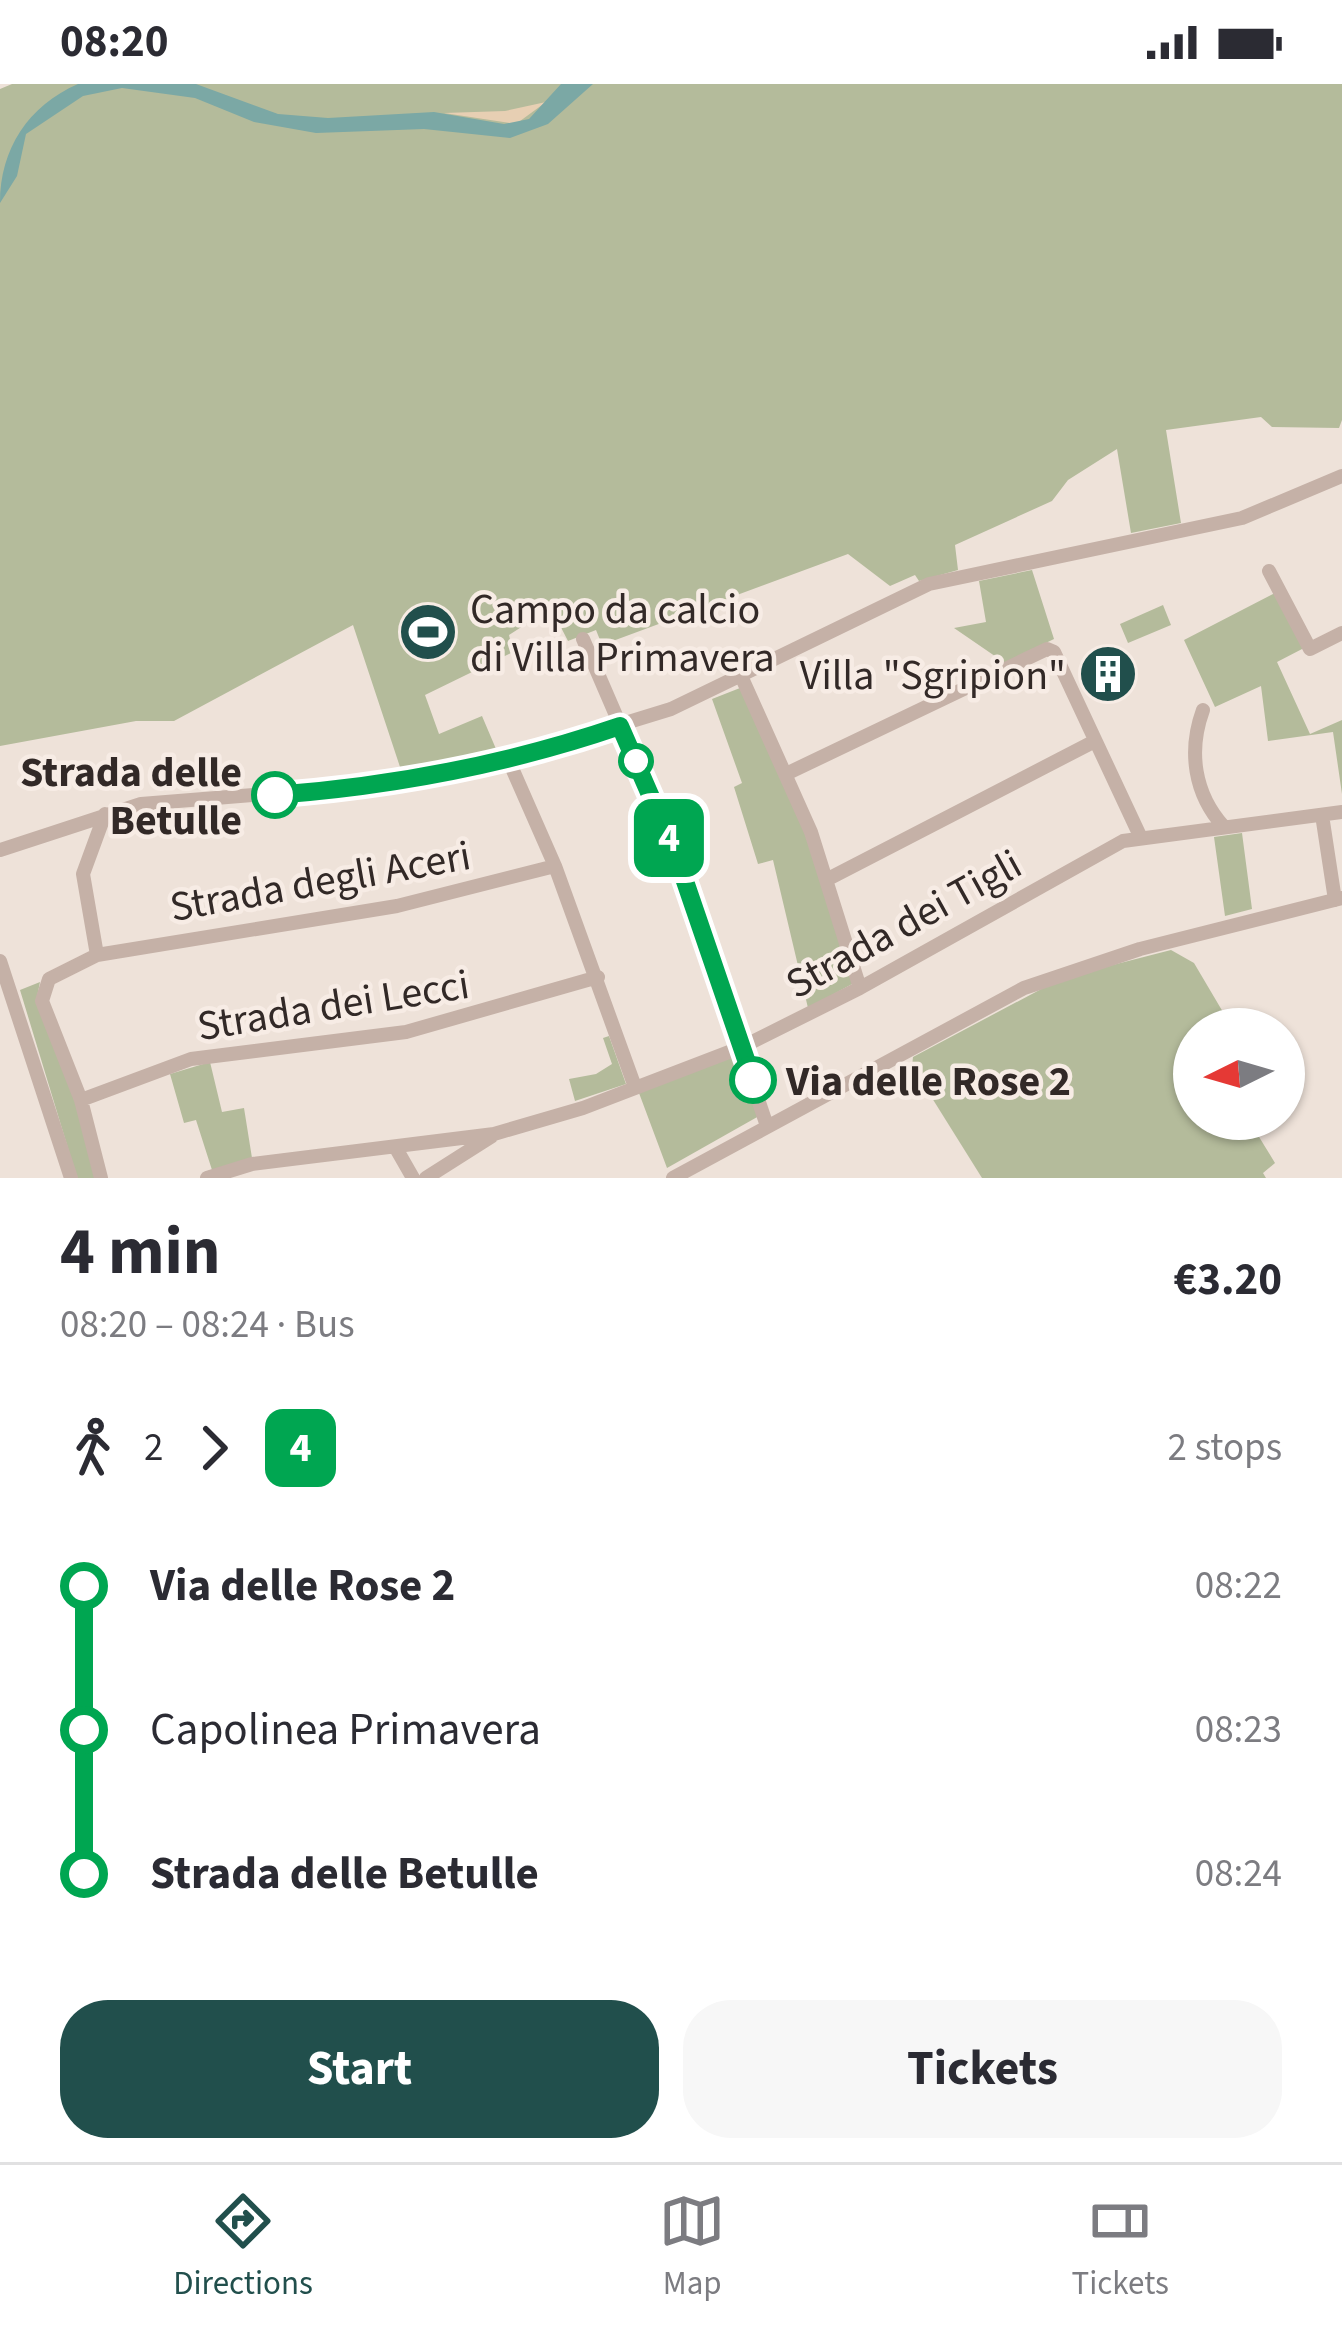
<!DOCTYPE html>
<meta charset="utf-8">
<style>
:root{--surface:#fff;--page:#f7f7f7;--text:#2b2b33;--muted:#7c7c81;--line:#e1e1e2;--accent:#214f4c}
body{margin:0;font-family:"Source Sans 3",sans-serif;background:var(--page);color:var(--text);height:100vh;display:flex;flex-direction:column;font-size:45px;white-space:nowrap}
*{box-sizing:border-box;margin:0}
p{font-size:39px;color:var(--muted)}
.icon{flex:none;width:66px;height:66px;fill:none;stroke:currentColor;stroke-width:2;stroke-linecap:round;stroke-linejoin:round}
.map{position:relative;height:1094px;overflow:hidden}
.sheet{display:flex;flex-direction:column;background:var(--surface);flex:1}
.sheet>*{flex:none}
.badge{padding:0 24px;border-radius:18px;font-size:42px;line-height:78px}
.needle{width:78px;rotate:265deg}
.buttons{position:absolute;left:1173px;top:924px;display:grid;gap:24px}
.buttons a{display:grid;place-items:center;width:132px;height:132px;border-radius:50%;background:var(--surface);box-shadow:0 3px 9px #0004;font-size:60px}
.map>.badge{position:absolute;translate:-50% -50%;box-shadow:0 0 0 6px #fff}
.legs{display:flex;align-items:center;gap:18px;height:132px;padding:0 60px;font-size:39px}
.legs p{margin-inline-start:auto}
.overview{display:flex;align-items:center;justify-content:space-between;height:204px;padding:0 60px}
h1{font-size:66px;font-weight:700;line-height:90px}
.cta{display:flex;gap:24px;margin-top:auto;padding:24px 60px}
.cta a{flex:1;height:138px;border-radius:48px;background:var(--accent);color:#fff;font-size:48px;font-weight:700;line-height:138px;text-align:center}
.cta a+a{background:var(--page);color:var(--text)}
ul{padding:0 60px;list-style:none}
li{display:flex;align-items:center;gap:42px;height:144px;font-size:45px}
li i{display:grid;place-items:center;width:18px;height:100%;margin:0 15px;background:currentColor}
li i::after{content:'';width:30px;height:30px;margin:-15px;border:9px solid;border-radius:50%;background:var(--surface)}
li p{margin-inline-start:auto}
li:first-child i{background:linear-gradient(#0000 50%,currentColor 0)}
li:last-child i{background:linear-gradient(currentColor 50%,#0000 0)}
.status{display:flex;justify-content:space-between;align-items:center;height:84px;padding:0 60px;background:var(--surface);direction:ltr}
.status svg{height:33px;fill:currentColor}
.tab-bar{display:flex;justify-content:space-around;align-items:center;height:168px;border-top:3px solid var(--line);background:var(--surface);font-size:33px;color:var(--muted)}
.tab-bar a{display:grid;justify-items:center;gap:6px}
.tab-bar .current{color:var(--accent)}
.map>svg:first-child{display:block}
.green{fill:#b4bb9b}
.sand{fill:#e7cfb3}
.water{fill:#7ba8a5}
.lines{fill:none;stroke-linecap:round;stroke-linejoin:round}
.minor{stroke:#c5b1a7;stroke-width:14}
.line-1-casing{stroke:#fff;stroke-width:27}
.line-1{stroke:#00a651;stroke-width:18}
.stop-1-dot{fill:#fff;stroke:#00a651;stroke-width:6}
.labels{text-anchor:middle;stroke-width:9;stroke-linejoin:round;paint-order:stroke}
.poi-label{font-size:42px;fill:#322927;stroke:#f7ece5;text-anchor:start}
.stop-label{font-size:42px;font-weight:bold;fill:#322927;stroke:#f7ece5;text-anchor:end}
.street-label{font-size:42px;fill:#322927;stroke:#f7ece5}
</style>
<div class="status"><b>08:20</b><svg viewBox="0 0 49 12"><path d="M0 12V9h3v3zM5 12V6h3v6zM10 12V3h3v9zM15 12V0h3v12zM26 1h20v11H26zM47 4h2v5h-2z"/></svg></div>
<div class="map">
<svg width="1342" height="1094" viewBox="0 0 1342 1094">
<rect width="100%" height="100%" fill="#eee2d9"/>
<!-- green -->
<path class="green" d="M 12,0 L 1342,0 L 1342,336 L 1339,344 L 1272,343 L 1261,333 L 1166,346 L 1181,439 L 1131,449 L 1117,365 L 1068,396 L 1052,417 L 955,461 L 958,486 L 919,497 L 915,491 L 890,502 L 848,470 L 602,561 L 596,546 L 568,557 L 551,524 L 509,551 L 513,568 L 425,611 L 439,650 L 482,632 L 499,672 L 403,692 L 353,541 L 174,637 L 136,637 L 0,662 L 0,5 Z
M 1032,486 L 1054,555 L 1005,579 L 954,544 L 986,538 L 979,497 Z
M 1275,509 L 1304,564 L 1277,578 L 1310,650 L 1342,636 L 1342,710 L 1333,648 L 1268,657 L 1261,602 L 1215,623 L 1184,556 Z
M 1163,521 L 1171,541 L 1128,559 L 1120,540 Z
M 740,604 L 803,744 L 854,899 L 808,924 L 773,776 L 758,780 L 734,703 L 742,699 L 712,615 Z
M 1242,749 L 1252,825 L 1225,832 L 1214,753 Z
M 1171,866 L 1194,879 L 1233,945 L 1194,945 L 1194,1035 L 1248,1035 L 1275,1079 L 1263,1089 L 1266,1094 L 982,1094 L 912,982 L 913,973 L 1062,894 Z
M 40,898 L 36,918 L 77,1019 L 97,1094 L 77,1094 L 20,906 Z
M 609,952 L 626,1000 L 575,1017 L 569,995 L 596,990 L 612,980 L 603,954 Z
M 739,970 L 759,1032 L 667,1084 L 639,1009 Z
M 210,978 L 222,1028 L 244,1024 L 252,1074 L 212,1086 L 196,1036 L 184,1039 L 170,990 Z"/>
<!-- sand -->
<path class="sand" d="M 546,18 L 516,40 L 444,29 L 505,27 Z"/>
<!-- water -->
<path class="water" d="M 78,0 L 196,0 L 278,30 L 328,34 L 434,28 L 504,40 L 529,35 L 561,0 L 593,0 L 548,40 L 510,54 L 424,45 L 316,49 L 254,38 L 195,14 L 122,4 L 83,12 L 26,50 L 17,92 L 0,119 C 0,65 28,22 78,0 Z"/>
<g class="lines">
<!-- minor -->
<path class="minor" d="M 1269,487 L 1310,565 L 1342,549
M 583,555 L 675,768 L 767,1042
M 742,594 L 811,748 L 860,904
M 1203,626 C 1188,667 1194,710 1224,743
M 508,675 L 555,782 L 635,1003
M 786,690 L 1047,565 L 1054,568 L 1141,754
M 1322,731 L 1335,816
M 0,766 L 141,720 L 391,700 L 508,675 L 671,625 L 929,500 L 1242,434 L 1342,392
M 828,795 L 1095,657
M 97,871 L 83,790 L 105,730
M 0,877 L 71,1094
M 81,1016 L 191,975 L 406,948 L 598,893
M 397,1066 L 413,1094
M 101,1094 L 81,1016 L 42,917 L 49,895 L 97,871 L 397,822 L 555,782
M 207,1094 L 252,1080 L 494,1050 L 583,1024 L 742,963 L 860,904 L 1123,757 L 1342,728
M 426,1094 L 492,1052
M 673,1094 L 1024,904 L 1140,865 L 1342,814"/>
</g>
<g class="lines">
<!-- line-1 casing -->
<g class="line-1-casing">
<path id="line-1" d="M 275,711 C 393,702 509,680 620,642 L 675,768 L 753,996"/>
</g>
<!-- line-1 -->
<use href="#line-1" class="line-1"/>
</g>
<!-- icons -->
<defs>
<g id="stadium-disc" transform="scale(3)"><circle r="9.5" fill="#214f4c" stroke="#f7ece5"/><path d="M0-5a6.5 5 0 1 0 0 10a6.5 5 0 1 0 0-10ZM-3.5-1.8h7v3.6h-7Z" fill="#fff"/></g>
<g id="building-disc" transform="scale(3)"><circle r="9.5" fill="#214f4c" stroke="#f7ece5"/><path d="M-4-6H4V6H1V3H-1V6H-4ZM-2.5-4.3h1.7v1.8h-1.7ZM.8-4.3h1.7v1.8H.8ZM-2.5-1h1.7V.8h-1.7ZM.8-1h1.7V.8H.8Z" fill="#fff"/></g>
</defs>
<g fill-rule="evenodd">
<use href="#stadium-disc" x="428" y="548"/>
<use href="#building-disc" x="1108" y="590"/>
</g>
<!-- markers -->
<g class="stop-1-dot">
<circle cx="636" cy="677" r="15"/>
<circle cx="275" cy="711" r="21"/>
<circle cx="753" cy="996" r="21"/>
</g>
<g class="labels">
<!-- poi labels -->
<g class="poi-label">
<text x="470" y="539">Campo da calcio<tspan x="470" dy="48">di Villa Primavera</tspan></text>
<text x="1066" y="605" text-anchor="end">Villa "Sgripion"</text>
</g>
<!-- stop labels -->
<g class="stop-label">
<text x="242" y="702">Strada delle<tspan x="242" dy="48">Betulle</tspan></text>
<text x="786" y="1011" text-anchor="start">Via delle Rose 2</text>
</g>
<!-- street labels -->
<g class="street-label">
<text transform="translate(320 796) rotate(-10)" y="15">Strada degli Aceri</text>
<text transform="translate(903 839) rotate(-29)" y="15">Strada dei Tigli</text>
<text transform="translate(333 920) rotate(-9)" y="15">Strada dei Lecci</text>
</g>
</g>
</svg>
<div class="buttons">
<a><svg class="needle" viewBox="-14 -14 28 28"><path d="M0-13l5 13h-10z" fill="#e53935"/><path d="M0 13l5-13h-10z" fill="#7c7c81"/></svg></a>
</div>
<b class="badge" style="left:669px;top:754px;background:#00a651;color:#fff">4</b>
</div>
<section class="sheet">
<div class="overview"><div><h1>4 min</h1><p>08:20 – 08:24 · Bus</p></div><b>€3.20</b></div>
<div class="legs"><svg class="icon" aria-label="walk" viewBox="0 0 24 24"><circle cx="13" cy="4" r="2"/><path d="M13 8l-2 6 4 7M11 14l-3 7M7 12l3-4h3l4 4"/></svg>2<svg class="icon" aria-label="forward" viewBox="0 0 24 24"><path d="M9 5l7 7-7 7"/></svg><b class="badge" style="background:#00a651;color:#fff">4</b><p>2 stops</p></div>
<ul>
<li><i style="color:#00a651"></i><b>Via delle Rose 2</b><p>08:22</p></li>
<li><i style="color:#00a651"></i><span>Capolinea Primavera</span><p>08:23</p></li>
<li><i style="color:#00a651"></i><b>Strada delle Betulle</b><p>08:24</p></li>
</ul>
<div class="cta"><a>Start</a><a>Tickets</a></div>
</section>
<nav class="tab-bar">
<a class="current"><svg class="icon" aria-label="directions" viewBox="0 0 24 24"><path d="M12 3l9 9-9 9-9-9zM9 14v-3h6M13 9l2 2-2 2"/></svg>Directions</a>
<a><svg class="icon" aria-label="map" viewBox="0 0 24 24"><path d="M3 6l6-2 6 2 6-2v14l-6 2-6-2-6 2zM9 4v14M15 6v14"/></svg>Map</a>
<a><svg class="icon" aria-label="tickets" viewBox="0 0 24 24"><path d="M3 7h18v10H3zM15 7v10"/></svg>Tickets</a>
</nav>
